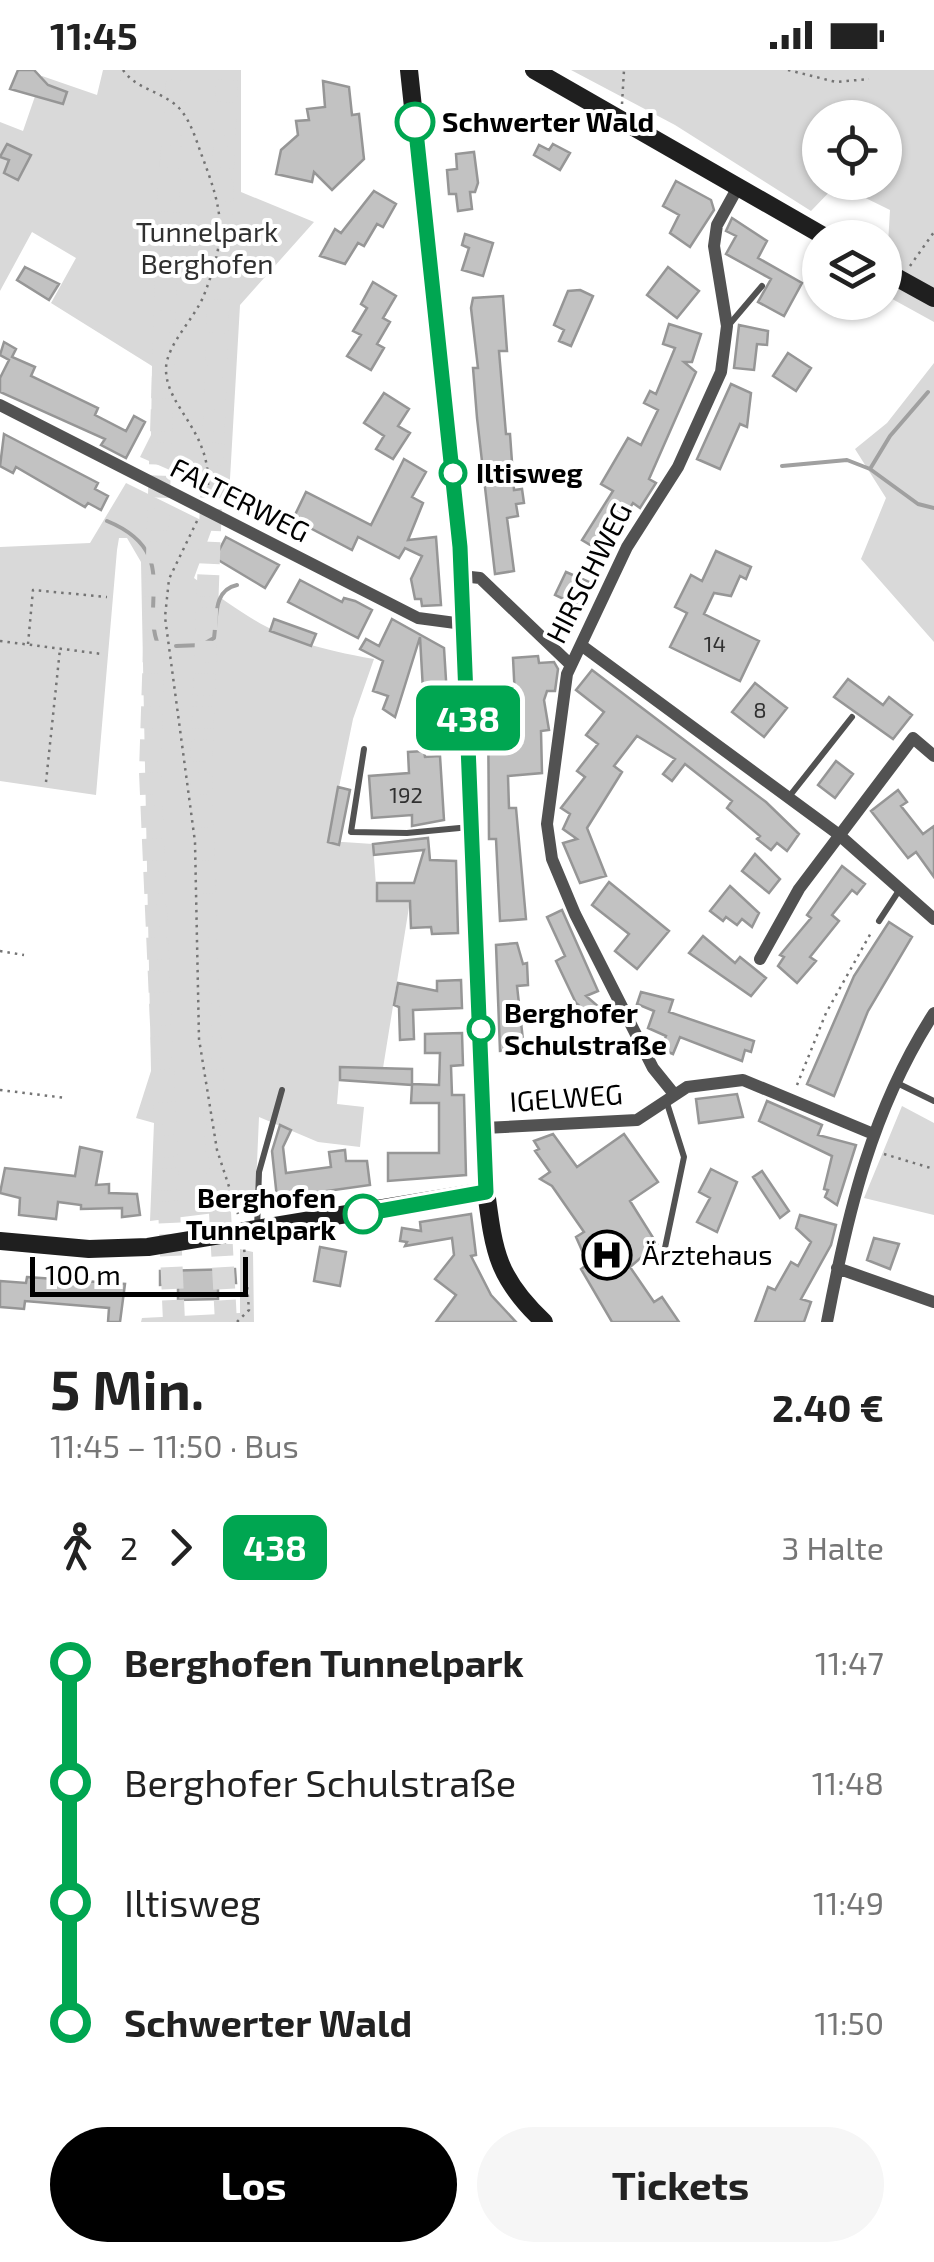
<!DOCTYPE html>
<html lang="de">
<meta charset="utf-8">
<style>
:root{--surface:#fff;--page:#f6f6f6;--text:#222;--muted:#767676;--accent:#000}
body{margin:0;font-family:"Exo 2",sans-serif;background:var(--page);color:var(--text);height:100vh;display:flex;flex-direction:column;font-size:38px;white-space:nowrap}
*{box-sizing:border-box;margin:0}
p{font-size:32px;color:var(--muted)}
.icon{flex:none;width:55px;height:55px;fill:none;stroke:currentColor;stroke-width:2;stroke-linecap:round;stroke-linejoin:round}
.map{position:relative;height:1252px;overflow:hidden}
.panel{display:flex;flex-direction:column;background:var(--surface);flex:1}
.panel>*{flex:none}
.badge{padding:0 20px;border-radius:15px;font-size:35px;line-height:65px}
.tools{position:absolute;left:802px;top:30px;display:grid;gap:20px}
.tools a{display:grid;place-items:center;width:100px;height:100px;border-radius:50%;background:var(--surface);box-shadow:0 2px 8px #0004;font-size:50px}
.scale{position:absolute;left:30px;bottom:25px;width:218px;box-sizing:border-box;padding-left:10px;border:5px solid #000;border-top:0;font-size:28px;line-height:35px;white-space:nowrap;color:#000;-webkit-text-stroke:8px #fff;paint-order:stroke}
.map>.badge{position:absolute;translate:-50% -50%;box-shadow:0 0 0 5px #fff}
.legs{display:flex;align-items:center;gap:15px;height:110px;padding:0 50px;font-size:32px}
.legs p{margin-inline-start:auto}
.overview{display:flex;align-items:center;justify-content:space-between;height:170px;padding:0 50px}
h1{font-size:55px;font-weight:700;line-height:75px}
.button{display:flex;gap:20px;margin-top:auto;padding:20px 50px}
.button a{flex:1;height:115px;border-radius:60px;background:var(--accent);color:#fff;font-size:40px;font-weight:700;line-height:115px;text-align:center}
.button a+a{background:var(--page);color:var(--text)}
ul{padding:0 50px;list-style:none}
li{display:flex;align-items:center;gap:35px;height:120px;font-size:38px}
li i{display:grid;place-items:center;width:15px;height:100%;margin:0 12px;background:currentColor}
li i::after{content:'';width:25px;height:25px;margin:-12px;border:8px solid;border-radius:50%;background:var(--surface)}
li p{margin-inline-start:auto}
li:first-child i{background:linear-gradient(#0000 50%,currentColor 0)}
li:last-child i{background:linear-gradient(currentColor 50%,#0000 0)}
.status{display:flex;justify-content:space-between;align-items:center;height:70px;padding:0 50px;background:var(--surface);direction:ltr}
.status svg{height:28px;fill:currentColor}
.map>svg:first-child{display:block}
.green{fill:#d9d9d9;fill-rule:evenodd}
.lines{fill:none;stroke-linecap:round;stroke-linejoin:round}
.stream{stroke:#a0a0a0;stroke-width:4}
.building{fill:#c2c2c2;stroke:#969696;stroke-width:2.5}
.highway-tunnel{stroke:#d9d9d9;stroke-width:22;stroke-dasharray:22 11;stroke-linecap:butt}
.path{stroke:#747474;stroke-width:2.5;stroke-dasharray:2.5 5;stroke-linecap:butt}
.lane{stroke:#525252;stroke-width:6}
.street{stroke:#525252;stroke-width:12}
.secondary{stroke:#1f1f1f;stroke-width:18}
.line-1-casing{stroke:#fff;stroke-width:22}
.line-1{stroke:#00a651;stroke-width:15}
.stop-1-dot{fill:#fff;stroke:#00a651;stroke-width:5}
.labels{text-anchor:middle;stroke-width:8;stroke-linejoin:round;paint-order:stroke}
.number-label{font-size:22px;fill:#303030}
.stop-label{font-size:28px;font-weight:bold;fill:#000;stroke:#fff;text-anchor:start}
.park-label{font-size:28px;fill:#303030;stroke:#fff}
.street-label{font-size:28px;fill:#000;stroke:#fff}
.poi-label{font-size:28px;fill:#000;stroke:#fff;text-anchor:start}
</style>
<div class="status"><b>11:45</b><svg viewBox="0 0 49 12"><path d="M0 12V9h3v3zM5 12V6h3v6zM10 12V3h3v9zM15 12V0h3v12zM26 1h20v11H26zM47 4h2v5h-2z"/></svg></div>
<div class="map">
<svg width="934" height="1252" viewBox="0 0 934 1252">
<rect width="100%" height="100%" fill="#fff"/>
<!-- green -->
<path class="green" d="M 103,0 L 241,0 L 241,122 L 314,152 L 240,235 L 229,426 L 140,387 L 151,365 L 152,296 L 51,233 L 76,188 L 32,162 L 0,221 L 0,52 L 23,61 L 42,6 L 97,25 Z
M 571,0 L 934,0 L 934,252 L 885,225 L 890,140 L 837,114 L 811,141 L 675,55 ZM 820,48 L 885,48 L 885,112 L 820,112 Z
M 934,293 L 934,572 L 861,489 L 886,428 L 855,379 L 887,353 Z
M 126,413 L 213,456 L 194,508 C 263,560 289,574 374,589 L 353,649 L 328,771 L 373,774 L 377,830 L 410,831 L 383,998 L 340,997 L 337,1034 L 364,1037 L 360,1077 L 318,1072 L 259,1047 L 255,1138 L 150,1151 L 154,1053 L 136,1048 L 151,1001 L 141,492 L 127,468 L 119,468 L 117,480 L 96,725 L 0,711 L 0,477 L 90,473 Z
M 902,1036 L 934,1053 L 934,1145 L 864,1128 Z
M 240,1179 L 253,1182 L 254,1252 L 141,1252 L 142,1248 L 240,1243 Z"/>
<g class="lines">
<!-- stream -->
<path class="stream" d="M 928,322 L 890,366 L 870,399 L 918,434 L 934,438
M 782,396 L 847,390 L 870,399
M 107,451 C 182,482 139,532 159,577
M 176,576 L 202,575 L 214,568 C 217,547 213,520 237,515"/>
</g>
<!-- building -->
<path class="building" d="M 18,0 L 34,0 L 48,15 L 67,22 L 63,34 L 10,19 Z
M 323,11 L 349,17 L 352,45 L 359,44 L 364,89 L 332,120 L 314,102 L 312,112 L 276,104 L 281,80 L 298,65 L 296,51 L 309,50 L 307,39 L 325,37 Z
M 7,74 L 31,85 L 18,110 L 4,103 L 9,90 L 0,87 Z
M 553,74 L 570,83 L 560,100 L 534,85 L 539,75 L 549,80 Z
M 474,82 L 478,113 L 475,122 L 470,122 L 472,139 L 458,141 L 456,124 L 449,124 L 447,100 L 457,99 L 456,84 Z
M 676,111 L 711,130 L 714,140 L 690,177 L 670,163 L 679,145 L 663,136 Z
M 374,121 L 396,134 L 383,157 L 377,154 L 364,176 L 358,173 L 345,194 L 320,186 L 335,159 L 341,163 Z
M 732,148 L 767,171 L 758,188 L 802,213 L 784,246 L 758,232 L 771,209 L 726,184 L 736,166 L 726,161 Z
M 465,164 L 493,173 L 483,206 L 462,200 L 469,178 L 462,175 Z
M 25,197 L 59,214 L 49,230 L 17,210 Z
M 668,197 L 699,221 L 677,248 L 647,225 Z
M 373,212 L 396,226 L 383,248 L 390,252 L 377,274 L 384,278 L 371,300 L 347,286 L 361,265 L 353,261 L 367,238 L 361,234 Z
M 580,220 L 593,226 L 571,276 L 559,271 L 564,260 L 554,255 L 568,221 Z
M 503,226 L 507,281 L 499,281 L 506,364 L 510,364 L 514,420 L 522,419 L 524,433 L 516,434 L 518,446 L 507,448 L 514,501 L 495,504 L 477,348 L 473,298 L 478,298 L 471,238 L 473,228 Z
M 669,254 L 701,264 L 692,292 L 684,292 L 696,302 L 649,409 L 656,413 L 640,438 L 633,433 L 602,482 L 582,470 L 613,421 L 601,414 L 628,368 L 641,375 L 658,340 L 644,333 L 650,321 L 656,324 L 675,278 L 663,274 Z
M 739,255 L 768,261 L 767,275 L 757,274 L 754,300 L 734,298 Z
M 4,272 L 16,279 L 12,287 L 35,297 L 31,306 L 98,338 L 95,345 L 126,361 L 134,346 L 145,352 L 126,388 L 101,375 L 105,369 L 0,322 L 0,308 L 9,290 L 0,285 Z
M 788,283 L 811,298 L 796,321 L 773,306 Z
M 731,314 L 751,323 L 747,357 L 740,354 L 720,399 L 697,389 Z
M 384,323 L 409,339 L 398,356 L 410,363 L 393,389 L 376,379 L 384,366 L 364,353 Z
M 4,364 L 98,413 L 95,419 L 108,426 L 101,440 L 88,433 L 85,437 L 16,397 L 13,403 L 0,396 Z
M 404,389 L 426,402 L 412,427 L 423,433 L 408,470 L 436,467 L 441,535 L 422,536 L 421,529 L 415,529 L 411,509 L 422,486 L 405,478 L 399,488 L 358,467 L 352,480 L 293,449 L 306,422 L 371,455 Z
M 226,467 L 279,495 L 265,518 L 215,488 Z
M 716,481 L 751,497 L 746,509 L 740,506 L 731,526 L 714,523 L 704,544 L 759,571 L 740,611 L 670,577 L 687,543 L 675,537 L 691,505 L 702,511 Z
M 566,502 L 589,512 L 578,536 L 555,525 Z
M 300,510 L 342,532 L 344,528 L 355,531 L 372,540 L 358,568 L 288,532 Z
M 274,549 L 316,564 L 311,576 L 270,561 Z
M 392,549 L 444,578 L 449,658 L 425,656 L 420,567 L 395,647 L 383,639 L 388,626 L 373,621 L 383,591 L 360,579 L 366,569 L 379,576 Z
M 538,586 L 539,593 L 554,592 L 558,599 L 555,621 L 547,621 L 544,630 L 549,660 L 541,661 L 542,703 L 508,706 L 509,738 L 516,738 L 526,849 L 500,851 L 496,769 L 489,769 L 488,629 L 515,628 L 513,588 Z
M 592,600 L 766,732 L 799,764 L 787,781 L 777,773 L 771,780 L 757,769 L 760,766 L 727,738 L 732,731 L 685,694 L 672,711 L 663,704 L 675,689 L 637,666 L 614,696 L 622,702 L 587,758 L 606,806 L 580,813 L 563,773 L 577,769 L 563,759 L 570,744 L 561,738 L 585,707 L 577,701 L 598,674 L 586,665 L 604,642 L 576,620 Z
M 848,609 L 883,635 L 889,627 L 912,645 L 893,669 L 834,627 Z
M 755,613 L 787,638 L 764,667 L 732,642 Z
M 424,681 L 425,687 L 440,686 L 444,750 L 412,756 L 412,745 L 372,748 L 369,706 L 409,703 L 408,682 Z
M 836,691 L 853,704 L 835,728 L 818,715 Z
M 338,717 L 350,720 L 339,775 L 328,772 Z
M 898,720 L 907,732 L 901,736 L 923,764 L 934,756 L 934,807 L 916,782 L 908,788 L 871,741 Z
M 428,768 L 430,790 L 456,791 L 458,863 L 432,864 L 431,857 L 411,858 L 410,831 L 377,831 L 377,813 L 414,813 L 424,780 L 374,785 L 373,774 Z
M 755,784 L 780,809 L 769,823 L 742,801 Z
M 842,796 L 865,814 L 857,824 L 852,820 L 832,845 L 839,851 L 810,887 L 816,891 L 797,913 L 778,896 L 784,887 L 780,885 L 811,848 L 807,845 Z
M 609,812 L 669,861 L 637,899 L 615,881 L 629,864 L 592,835 Z
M 730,816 L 759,843 L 752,857 L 742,849 L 737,855 L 726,847 L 723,851 L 710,841 Z
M 562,840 L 598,921 L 586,926 L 601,939 L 594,948 L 576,933 L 556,891 L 565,886 L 547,847 Z
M 889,852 L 912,867 L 868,941 L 834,1026 L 807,1014 L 854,906 Z
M 703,866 L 735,893 L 740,887 L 766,908 L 751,926 L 689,883 Z
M 517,873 L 523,894 L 527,893 L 528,915 L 517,916 L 524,979 L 500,981 L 496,875 Z
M 461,910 L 462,938 L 413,940 L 414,969 L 400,970 L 399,937 L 394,935 L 398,913 L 437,921 L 437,911 Z
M 641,922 L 673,930 L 669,942 L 754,971 L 751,982 L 745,980 L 742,991 L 680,967 L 673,984 L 661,979 L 666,966 L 648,958 L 654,941 L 637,934 Z
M 462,963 L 463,995 L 451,996 L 452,1025 L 464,1025 L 466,1105 L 388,1111 L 388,1083 L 439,1083 L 439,1033 L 411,1033 L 412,1015 L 340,1010 L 340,997 L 412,999 L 412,1014 L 439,1015 L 440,983 L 425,983 L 425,964 Z
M 737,1024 L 743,1047 L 699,1053 L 696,1029 Z
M 767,1031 L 822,1055 L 818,1065 L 856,1075 L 837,1135 L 825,1127 L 828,1120 L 824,1119 L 832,1086 L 759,1051 Z
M 280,1055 L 291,1060 L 283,1077 L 286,1103 L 331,1097 L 329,1082 L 345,1080 L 346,1091 L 367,1091 L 370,1115 L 277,1128 L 272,1081 Z
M 553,1064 L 577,1097 L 624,1064 L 658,1112 L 630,1131 L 657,1174 L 630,1197 L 654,1232 L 662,1227 L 679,1252 L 612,1252 L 581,1199 L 588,1194 L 576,1167 L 584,1162 L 552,1116 L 540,1109 L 550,1102 L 535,1081 L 539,1079 L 534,1071 Z
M 80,1077 L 102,1082 L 96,1115 L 109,1114 L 109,1123 L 137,1124 L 140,1145 L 122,1147 L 122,1138 L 81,1139 L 81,1135 L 58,1132 L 56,1149 L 19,1145 L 20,1128 L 0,1123 L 5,1098 L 75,1106 Z
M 711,1099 L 737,1112 L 717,1162 L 697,1152 L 710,1128 L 699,1122 Z
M 762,1101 L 789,1141 L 780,1148 L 753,1107 Z
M 471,1144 L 476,1185 L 471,1186 L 491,1225 L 516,1252 L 436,1252 L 456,1225 L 435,1209 L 454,1185 L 452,1168 L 405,1176 L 407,1172 L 400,1171 L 402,1158 L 421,1161 L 420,1152 Z
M 800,1145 L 836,1155 L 831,1175 L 801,1229 L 811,1232 L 804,1252 L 755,1252 L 768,1217 L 775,1220 L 791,1192 L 798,1196 L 811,1172 L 796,1158 Z
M 874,1168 L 899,1174 L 890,1199 L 867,1190 Z
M 320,1177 L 346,1182 L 340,1216 L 314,1211 Z
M 235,1199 L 236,1213 L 218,1213 L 218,1229 L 178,1230 L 178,1214 L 160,1215 L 160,1201 Z
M 27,1207 L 125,1214 L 120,1252 L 108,1252 L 109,1238 L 25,1231 L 24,1239 L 0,1237 L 0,1211 L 26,1213 Z"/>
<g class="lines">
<!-- highway-tunnel -->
<path class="highway-tunnel" d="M 174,1252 L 150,702 L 169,117 L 178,0
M 226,1252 L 207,904 L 201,703 L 227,0"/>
<!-- path -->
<path class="path" d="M 123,0 C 137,20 162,21 179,38 C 191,51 196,70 202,86 C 224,144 227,166 204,225 C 195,248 167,274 166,298 C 165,339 216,362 207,426
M 788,0 L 836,12 L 869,9
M 622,34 L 624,0
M 910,196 L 934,162
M 197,451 L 169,509 L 165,547 L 195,772 L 199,969 L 217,1080 L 238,1144
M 0,571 L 102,584
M 28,574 L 33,520 L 107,527
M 46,712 L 60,579
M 0,881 L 24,885
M 797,1015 L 826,943 L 872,861
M 0,1020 L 66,1028
M 884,1084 L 934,1099
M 237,1252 L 249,1240 L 244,1177"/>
<!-- lane -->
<path class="lane" d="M 728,256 L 762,216
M 364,679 L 351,762 L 407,763 L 470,757
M 788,728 L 852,647
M 879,851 L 900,819
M 895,1012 L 934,1031
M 257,1159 L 259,1102 L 282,1020
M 662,1192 L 684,1087 L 666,1030"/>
<!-- street -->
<path class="street" d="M 0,335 L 418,548 L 463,554
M 461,506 L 480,508 L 571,595
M 581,575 L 838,764 L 934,849
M 760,889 L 799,819 L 913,668 L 934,686
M 674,1024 L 653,998 L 575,844 L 552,789 L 547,754 L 567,604 L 627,477 L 678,397 L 721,302 L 727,256 L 714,176 L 717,155 L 738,117
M 484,1058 L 637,1050 L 687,1017 L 743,1010 L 871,1063
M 837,1198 L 934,1232
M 827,1252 C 848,1141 872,1039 934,943"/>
<!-- secondary -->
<path class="secondary" d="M 409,0 L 460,477 L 486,1121 C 494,1182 497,1208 544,1252
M 534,0 L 827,168
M 885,201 L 934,228
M 0,1171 L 89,1179 L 148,1177 L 486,1121"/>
</g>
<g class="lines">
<!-- line-1 casing -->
<g class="line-1-casing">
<path id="line-1" d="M 363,1144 L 486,1122 L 460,477 L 415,52"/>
</g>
<!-- line-1 -->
<use href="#line-1" class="line-1"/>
</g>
<!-- icons -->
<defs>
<g id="hospital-ring" transform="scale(2.5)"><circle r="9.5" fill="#fff" stroke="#000" stroke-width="1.5"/><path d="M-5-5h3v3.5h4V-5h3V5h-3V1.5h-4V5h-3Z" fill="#000"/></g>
</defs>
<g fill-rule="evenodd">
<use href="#hospital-ring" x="607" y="1185"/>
</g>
<!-- markers -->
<g class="stop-1-dot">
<circle cx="415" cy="52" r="18"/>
<circle cx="453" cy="403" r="12"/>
<circle cx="481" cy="959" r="12"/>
<circle cx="363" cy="1144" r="18"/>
</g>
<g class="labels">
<!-- number labels -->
<g class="number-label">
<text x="715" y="582">14</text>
<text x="760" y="648">8</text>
<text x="406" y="733">192</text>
</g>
<!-- stop labels -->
<g class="stop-label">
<text x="442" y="62">Schwerter Wald</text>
<text x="476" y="413">Iltisweg</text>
<text x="504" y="953">Berghofer<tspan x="504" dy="32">Schulstraße</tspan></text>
<text x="336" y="1138" text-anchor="end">Berghofen<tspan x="336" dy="32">Tunnelpark</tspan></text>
</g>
<!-- park labels -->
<g class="park-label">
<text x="207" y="172">Tunnelpark<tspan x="207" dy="32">Berghofen</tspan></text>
</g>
<!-- street labels -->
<g class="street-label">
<text transform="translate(240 430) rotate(27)" y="10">FALTERWEG</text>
<text transform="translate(589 503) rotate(-63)" y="10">HIRSCHWEG</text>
<text transform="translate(566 1028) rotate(-4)" y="10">IGELWEG</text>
</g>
<!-- poi labels -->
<g class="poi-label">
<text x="642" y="1195">Ärztehaus</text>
</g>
</g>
</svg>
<div class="tools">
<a><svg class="icon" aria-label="locate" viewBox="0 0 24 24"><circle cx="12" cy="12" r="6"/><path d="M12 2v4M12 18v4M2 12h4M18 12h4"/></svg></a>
<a><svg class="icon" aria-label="layers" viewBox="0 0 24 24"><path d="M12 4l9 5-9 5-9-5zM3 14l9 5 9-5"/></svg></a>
</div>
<div class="scale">100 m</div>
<b class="badge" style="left:468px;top:648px;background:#00a651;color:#fff">438</b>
</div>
<section class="panel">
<div class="overview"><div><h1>5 Min.</h1><p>11:45 – 11:50 · Bus</p></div><b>2.40 €</b></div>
<div class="legs"><svg class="icon" aria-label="walk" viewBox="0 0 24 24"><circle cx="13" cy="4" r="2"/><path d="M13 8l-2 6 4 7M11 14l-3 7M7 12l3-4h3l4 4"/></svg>2<svg class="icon" aria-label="forward" viewBox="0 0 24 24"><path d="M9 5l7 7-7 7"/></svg><b class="badge" style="background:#00a651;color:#fff">438</b><p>3 Halte</p></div>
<ul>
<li><i style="color:#00a651"></i><b>Berghofen Tunnelpark</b><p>11:47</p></li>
<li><i style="color:#00a651"></i><span>Berghofer Schulstraße</span><p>11:48</p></li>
<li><i style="color:#00a651"></i><span>Iltisweg</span><p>11:49</p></li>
<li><i style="color:#00a651"></i><b>Schwerter Wald</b><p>11:50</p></li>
</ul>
<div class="button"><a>Los</a><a>Tickets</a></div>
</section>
